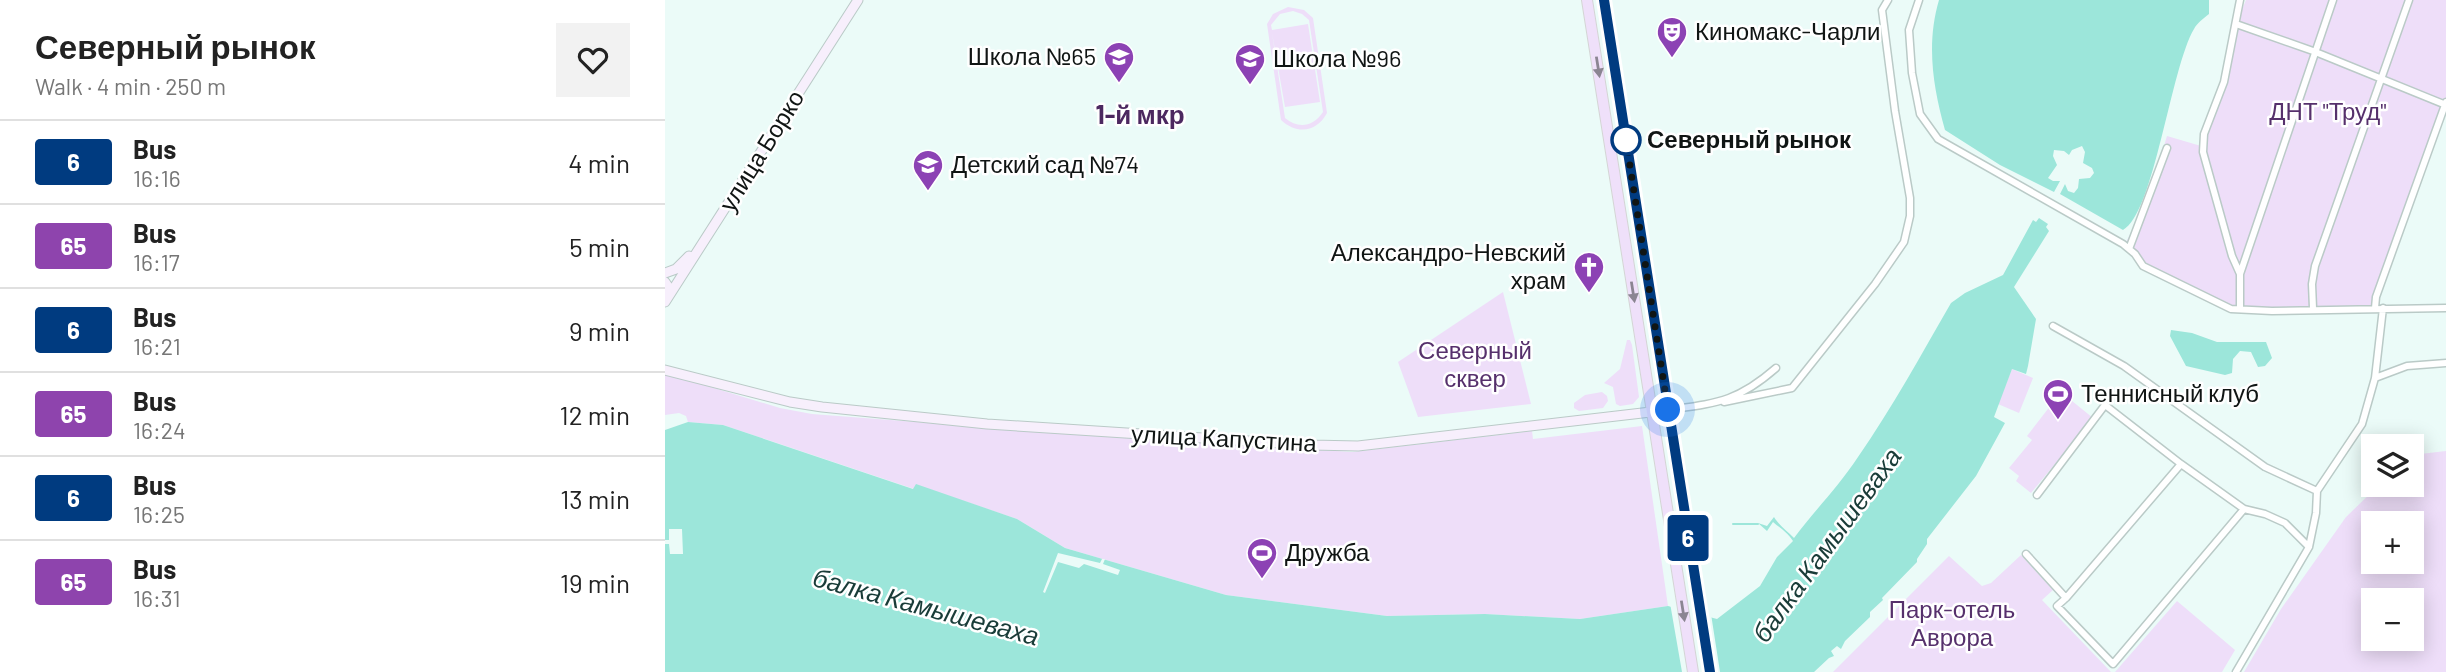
<!DOCTYPE html>
<meta charset="utf-8">
<style>
:root{--surface:#fff;--page:#f2f2f2;--text:#222;--muted:#767676;--line:#e0e0e0}
body{margin:0;font-family:Barlow,sans-serif;background:var(--page);color:var(--text);height:100vh;display:flex;flex-direction:column;font-size:26px;white-space:nowrap}
*{box-sizing:border-box;margin:0}
p{font-size:23px;color:var(--muted)}
.icon{flex:none;width:38px;height:38px;fill:none;stroke:currentColor;stroke-width:2;stroke-linecap:round;stroke-linejoin:round}
.map{position:relative;flex:1;overflow:hidden}
.panel{display:flex;flex-direction:column;background:var(--surface);width:665px}
.panel>*{flex:none}
.badge{padding:0 14px;border-radius:5px;font-size:24px;line-height:46px}
.buttons{position:absolute;left:1696px;top:434px;display:grid;gap:14px}
.buttons a{display:grid;place-items:center;width:63px;height:63px;border-radius:0px;background:var(--surface);box-shadow:0 4px 18px #0003;font-size:35px}
.you{position:absolute;width:35px;height:35px;margin:-18px;border:5px solid #fff;border-radius:50%;background:#1a73e8;box-shadow:0 0 0 10px #1a73e833}
.map>.badge{position:absolute;translate:-50% -50%;box-shadow:0 0 0 4px #fff}
.round{display:grid;place-items:center;flex:none;width:74px;height:74px;border-radius:0px;background:var(--page)}
.summary{display:flex;align-items:center;justify-content:space-between;height:119px;padding:0 35px}
h1{font-size:33px;font-weight:800;line-height:52px}
ul{padding:0;list-style:none}
li{display:flex;align-items:center;gap:21px;height:84px;padding:0 35px;border-top:2px solid var(--line)}
li div{flex:1}
li b{display:block;font-size:26px}
li em{font-style:normal}
li .badge{min-width:77px;font-weight:700;text-align:center}
main{display:flex;flex:1;min-height:0}
.map>svg:first-child{display:block}
.green{fill:#eedef9;fill-rule:evenodd}
.water{fill:#9ce6da}
.pier{fill:#ebfbf8}
.lines{fill:none;stroke-linecap:round;stroke-linejoin:round}
.stream{stroke:#9ce6da;stroke-width:2}
.street-casing{stroke:#bacac7;stroke-width:9}
.secondary-casing{stroke:#bacac7;stroke-width:11}
.primary-casing{stroke:#d4d5d5;stroke-width:12}
.street{stroke:#fff;stroke-width:6}
.secondary{stroke:#f7effc;stroke-width:9}
.primary{stroke:#efe0fa;stroke-width:10}
.oneway{fill:#8b8592}
.line-casing{stroke:#fff;stroke-width:16}
.line{stroke:#003b80;stroke-width:10}
.walk{stroke:#101514;stroke-width:7;stroke-dasharray:0 12.6}
.stop-dot{fill:#fff;stroke:#003b80;stroke-width:3.5}
.labels{text-anchor:middle;stroke-width:5;stroke-linejoin:round;paint-order:stroke}
.poi-label{font-size:24px;fill:#101514;stroke:#fff;text-anchor:start}
.park-label{font-size:24px;fill:#56306c;stroke:#fff}
.stop-label{font-size:24px;font-weight:bold;fill:#101514;stroke:#fff;text-anchor:start}
.street-label{font-size:24px;fill:#101514;stroke:#fff}
.neighbourhood-label{font-size:26px;font-weight:bold;fill:#4c2860;stroke:#fff}
.water-label{font-size:26px;font-style:italic;fill:#193c38;stroke:#fff}
</style>
<main>
<section class="panel">
<div class="summary"><div><h1>Северный рынок</h1><p>Walk · 4 min · 250 m</p></div><a class="round"><svg class="icon" aria-label="heart" viewBox="0 0 24 24"><path d="M12 20l-8-8c-3-5 5-10 8-4 3-6 11-1 8 4z"/></svg></a></div>
<ul>
<li><span class="badge" style="background:#003b80;color:#fff">6</span><div><b>Bus</b><p>16:16</p></div><em>4 min</em></li>
<li><span class="badge" style="background:#8e44ad;color:#fff">65</span><div><b>Bus</b><p>16:17</p></div><em>5 min</em></li>
<li><span class="badge" style="background:#003b80;color:#fff">6</span><div><b>Bus</b><p>16:21</p></div><em>9 min</em></li>
<li><span class="badge" style="background:#8e44ad;color:#fff">65</span><div><b>Bus</b><p>16:24</p></div><em>12 min</em></li>
<li><span class="badge" style="background:#003b80;color:#fff">6</span><div><b>Bus</b><p>16:25</p></div><em>13 min</em></li>
<li><span class="badge" style="background:#8e44ad;color:#fff">65</span><div><b>Bus</b><p>16:31</p></div><em>19 min</em></li>
</ul>
</section>
<div class="map">
<svg width="1781" height="672" viewBox="0 0 1781 672">
<rect width="100%" height="100%" fill="#ebfbf8"/>
<!-- green -->
<path class="green" d="M 1581,0 L 1781,0 L 1781,108 L 1707,306 L 1615,308 L 1557,305 L 1484,271 L 1460,244 L 1481,204 L 1502,136 L 1536,146 L 1565,62 L 1574,17 Z
M 623,7 L 639,10 L 648,18 L 662,113 C 652,132 632,135 616,120 L 602,24 L 608,14 ZM 628,11 L 637,14 L 644,20 L 658,112 C 648,127 633,129 620,118 L 607,33 L 620,107 L 655,102 L 643,24 L 607,30 L 606,25 L 615,14 Z
M 838,292 L 866,404 L 753,417 L 733,362 Z
M 962,340 L 965,340 L 967,345 L 974,397 L 968,404 L 955,406 L 951,404 L 948,387 L 939,383 L 955,369 Z
M 1347,369 L 1368,378 L 1354,413 L 1333,404 Z
M 0,373 L 115,408 L 147,414 L 450,437 L 687,452 L 867,431 L 868,439 L 977,426 L 1003,606 L 915,619 L 820,614 L 722,616 L 561,595 L 400,548 L 352,519 L 251,485 L 249,489 L 58,425 L 23,422 L 21,416 L 14,413 L 0,415 Z
M 937,392 L 942,396 L 943,401 L 938,408 L 914,411 L 909,408 L 909,403 L 920,395 Z
M 1396,392 L 1428,418 L 1366,493 L 1351,481 L 1354,476 L 1344,468 L 1367,440 L 1362,436 Z
M 1781,451 L 1781,672 L 1579,672 L 1616,609 L 1681,517 L 1714,485 L 1746,485 L 1747,455 ZM 1708,523 L 1746,523 L 1746,562 L 1708,562 ZM 1708,600 L 1746,600 L 1746,639 L 1708,639 Z
M 1356,555 L 1388,590 L 1377,600 L 1446,672 L 1168,672 L 1284,556 L 1317,586 L 1326,583 Z
M 1512,601 L 1570,650 L 1557,672 L 1450,672 Z"/>
<!-- water -->
<path class="water" d="M 1274,0 L 1544,0 L 1544,14 C 1539,18 1532,23 1529,29 C 1506,67 1489,214 1458,230 L 1395,194 L 1400,184 L 1403,191 L 1409,193 L 1413,188 L 1414,179 L 1425,178 L 1429,173 L 1427,168 L 1418,163 L 1420,152 L 1417,146 L 1407,150 L 1404,155 L 1399,151 L 1389,150 L 1388,156 L 1392,165 L 1383,178 L 1388,181 L 1395,181 L 1389,192 L 1335,165 L 1280,130 C 1268,87 1261,44 1274,0 Z
M 1374,218 L 1383,224 L 1381,227 L 1384,231 L 1349,287 L 1371,319 L 1363,366 L 1361,374 L 1347,369 L 1329,417 L 1340,423 L 1311,476 L 1262,539 L 1262,544 L 1252,559 L 1252,562 L 1217,598 L 1218,600 L 1205,612 L 1205,617 L 1180,641 L 1176,649 L 1172,646 L 1166,651 L 1169,656 L 1164,658 L 1149,672 L 0,672 L 0,544 L 4,544 L 5,554 L 18,554 L 17,529 L 4,529 L 4,540 L 0,540 L 0,430 L 23,422 L 58,425 L 248,489 L 251,484 L 352,519 L 400,548 L 561,595 L 722,616 L 820,614 L 915,619 L 1003,606 L 1052,619 L 1095,586 L 1112,557 L 1128,541 C 1122,532 1115,528 1108,522 L 1102,531 L 1093,523 L 1102,526 L 1109,517 C 1113,524 1121,530 1129,538 C 1150,510 1174,486 1193,457 C 1227,408 1256,355 1286,303 L 1300,293 L 1338,275 L 1368,220 L 1371,222 Z
M 1506,330 L 1527,333 L 1552,342 L 1601,342 L 1607,358 L 1600,366 L 1593,367 L 1586,352 L 1575,351 L 1568,359 L 1567,373 L 1560,375 L 1521,366 L 1505,336 Z"/>
<!-- pier -->
<path class="pier" d="M 393,553 L 435,563 L 437,559 L 440,559 L 438,564 L 455,570 L 453,575 L 419,564 L 414,568 L 393,562 L 380,593 L 378,592 Z
M 1005,603 L 1046,614 L 1055,672 L 1017,672 Z"/>
<g class="lines">
<!-- stream -->
<path class="stream" d="M 1068,524 L 1093,524"/>
<!-- street casing -->
<g class="street-casing">
<path id="street" d="M 1254,0 L 1244,30 L 1247,73 L 1255,114 L 1273,139 L 1458,244 L 1470,254 L 1478,266 L 1566,309 L 1607,311 L 1781,308
M 1571,24 L 1648,51 L 1781,105
M 1464,249 L 1502,148
M 1575,274 L 1567,256 L 1538,152 L 1539,134 L 1559,82 L 1575,0
M 1575,308 L 1575,274 L 1668,0
M 1648,308 L 1647,284 L 1650,266 L 1744,0
M 1710,308 L 1711,297 L 1781,102
M 1388,326 L 1459,366 L 1600,467 L 1652,491
M 1710,378 L 1742,366 L 1781,363
M 1059,402 L 1127,388 L 1210,284 L 1239,242 L 1245,216 L 1245,198 L 1230,111 L 1217,10 L 1223,0
M 1003,410 C 1052,403 1072,402 1111,368
M 1372,495 L 1440,405 L 1516,464 L 1579,509 L 1600,514 L 1620,523 L 1644,547
M 1361,554 L 1401,598 L 1392,606 L 1448,664 L 1579,509
M 1401,598 L 1516,464
M 1571,672 L 1644,547 L 1651,513 L 1652,491 L 1697,424 L 1710,378 L 1718,308"/>
</g>
<!-- secondary casing -->
<g class="secondary-casing">
<path id="secondary" d="M 0,273 L 11,269 L 24,256
M 0,282 L 4,288 L 4,295
M 0,302 L 193,0
M 0,370 L 125,402 L 157,407 L 322,424 L 646,445 L 693,446 L 1003,410"/>
</g>
<!-- primary casing -->
<g class="primary-casing">
<path id="primary" d="M 922,0 L 1028,672
M 939,0 L 1045,672"/>
</g>
<!-- street -->
<use href="#street" class="street"/>
<!-- secondary -->
<use href="#secondary" class="secondary"/>
<!-- primary -->
<use href="#primary" class="primary"/>
</g>
<!-- one-way arrows -->
<defs><path id="oneway-solid" d="M-6-.8H1V-3.2L6.5 0L1 3.2V.8H-6Z" transform="scale(1.75)"/></defs>
<g class="oneway">
<use href="#oneway-solid" transform="translate(933 67) rotate(81)"/>
<use href="#oneway-solid" transform="translate(968 292) rotate(81)"/>
<use href="#oneway-solid" transform="translate(1018 611) rotate(81)"/>
</g>
<g class="lines">
<!-- line casing -->
<g class="line-casing">
<path id="line" d="M 939,0 L 1045,672"/>
</g>
<!-- line -->
<use href="#line" class="line"/>
<!-- walk -->
<path class="walk" d="M 961,140 L 1003,410"/>
</g>
<!-- icons -->
<defs>
<g id="theatre-pin" transform="scale(1.575)"><path d="M0 17L-7.5 6A9.5 9.5 0 1 1 7.5 6Z" fill="#8c42b4" stroke="#fff"/><path d="M-5-5.5Q0-4 5-5.5V0Q5 5 0 6Q-5 5-5 0ZM-3.3-2.5H-1v1.5H-3.3ZM1-2.5H3.3v1.5H1ZM-2.8 1Q0 5.5 2.8 1Z" fill="#fff"/></g>
<g id="school-pin" transform="scale(1.575)"><path d="M0 17L-7.5 6A9.5 9.5 0 1 1 7.5 6Z" fill="#8c42b4" stroke="#fff"/><path d="M0-5L7-2L0 1L-7-2ZM-4 1L0 2.5L4 1V4Q0 6-4 4Z" fill="#fff"/></g>
<g id="church-pin" transform="scale(1.575)"><path d="M0 17L-7.5 6A9.5 9.5 0 1 1 7.5 6Z" fill="#8c42b4" stroke="#fff"/><path d="M-1.2-6h2.4v3.5h3.3v2.4h-3.3V6h-2.4V-.1h-3.3v-2.4h3.3Z" fill="#fff"/></g>
<g id="stadium-pin" transform="scale(1.575)"><path d="M0 17L-7.5 6A9.5 9.5 0 1 1 7.5 6Z" fill="#8c42b4" stroke="#fff"/><path d="M0-5a6.5 5 0 1 0 0 10a6.5 5 0 1 0 0-10ZM-3.5-1.8h7v3.6h-7Z" fill="#fff"/></g>
</defs>
<g fill-rule="evenodd">
<use href="#theatre-pin" x="1007" y="32"/>
<use href="#school-pin" x="454" y="57"/>
<use href="#school-pin" x="585" y="59"/>
<use href="#school-pin" x="263" y="165"/>
<use href="#church-pin" x="924" y="267"/>
<use href="#stadium-pin" x="1393" y="394"/>
<use href="#stadium-pin" x="597" y="553"/>
</g>
<!-- markers -->
<circle class="stop-dot" cx="961" cy="140" r="14"/>
<g class="labels">
<!-- poi labels -->
<g class="poi-label">
<text x="1030" y="40">Киномакс-Чарли</text>
<text x="431" y="65" text-anchor="end">Школа №65</text>
<text x="608" y="67">Школа №96</text>
<text x="286" y="173">Детский сад №74</text>
<text x="901" y="261" text-anchor="end">Александро-Невский<tspan x="901" dy="28">храм</tspan></text>
<text x="1416" y="402">Теннисный клуб</text>
<text x="620" y="561">Дружба</text>
</g>
<!-- park labels -->
<g class="park-label">
<text x="1663" y="120">ДНТ "Труд"</text>
<text x="810" y="359">Северный<tspan x="810" dy="28">сквер</tspan></text>
<text x="1287" y="618">Парк-отель<tspan x="1287" dy="28">Аврора</tspan></text>
</g>
<!-- stop labels -->
<g class="stop-label">
<text x="982" y="148">Северный рынок</text>
</g>
<!-- street labels -->
<g class="street-label">
<text transform="translate(97 151) rotate(-58)" y="8">улица Борко</text>
<text transform="translate(559 439) rotate(3)" y="8">улица Капустина</text>
</g>
<!-- neighbourhood labels -->
<g class="neighbourhood-label">
<text x="475" y="124">1-й мкр</text>
</g>
<!-- water labels -->
<g class="water-label">
<text transform="translate(1162 545) rotate(-54)" y="9">балка Камышеваха</text>
<text transform="translate(261 607) rotate(15)" y="9">балка Камышеваха</text>
</g>
</g>
</svg>
<div class="buttons">
<a><svg class="icon" aria-label="layers" viewBox="0 0 24 24"><path d="M12 4l9 5-9 5-9-5zM3 14l9 5 9-5"/></svg></a>
<a>+</a>
<a>−</a>
</div>
<div class="you" style="left:1003px;top:410px"></div>
<b class="badge" style="left:1023px;top:538px;background:#003b80;color:#fff">6</b>
</div>
</main>
